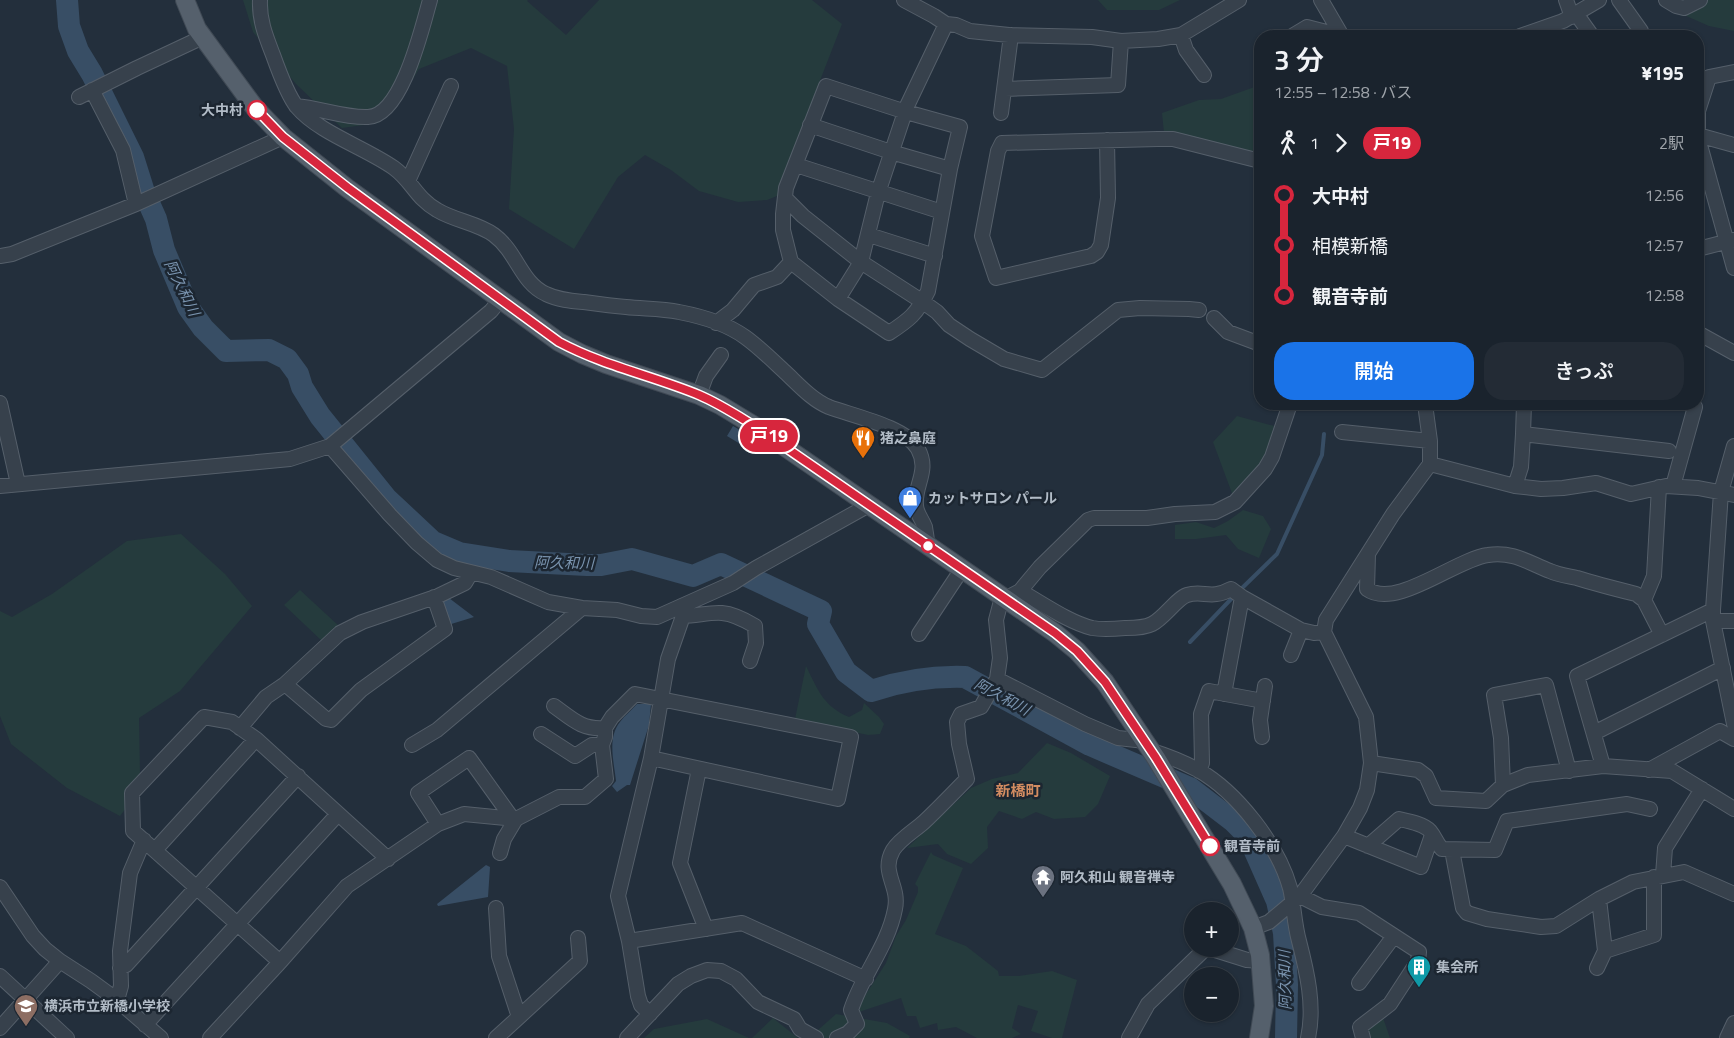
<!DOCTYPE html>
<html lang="ja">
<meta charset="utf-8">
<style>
:root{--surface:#1a232d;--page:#232b35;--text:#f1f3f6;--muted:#9fa4aa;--line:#384049;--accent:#1a73e8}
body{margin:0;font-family:"Titillium Web","Noto Sans JP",sans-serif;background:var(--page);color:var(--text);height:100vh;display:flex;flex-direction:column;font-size:19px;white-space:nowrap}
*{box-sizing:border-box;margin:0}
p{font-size:16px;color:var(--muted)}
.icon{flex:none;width:28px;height:28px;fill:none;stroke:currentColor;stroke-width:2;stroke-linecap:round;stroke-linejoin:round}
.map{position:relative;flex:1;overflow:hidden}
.panel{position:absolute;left:1254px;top:30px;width:450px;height:380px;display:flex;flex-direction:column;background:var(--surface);border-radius:20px;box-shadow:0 1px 4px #0004,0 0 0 1px var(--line)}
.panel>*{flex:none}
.badge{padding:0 10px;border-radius:16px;font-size:18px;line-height:32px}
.fabs{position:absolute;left:1184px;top:902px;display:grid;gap:10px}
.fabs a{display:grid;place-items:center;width:55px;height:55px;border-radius:50%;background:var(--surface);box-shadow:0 1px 4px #0004,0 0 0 1px var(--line);font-size:25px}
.map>.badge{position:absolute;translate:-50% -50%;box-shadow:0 0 0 2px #fff}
.legs{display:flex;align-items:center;gap:8px;height:55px;padding:0 20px;font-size:16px}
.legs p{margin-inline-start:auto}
.headline{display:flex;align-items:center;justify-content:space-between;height:85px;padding:0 20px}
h1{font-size:28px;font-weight:600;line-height:38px}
.primary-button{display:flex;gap:10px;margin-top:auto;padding:10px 20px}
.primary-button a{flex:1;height:58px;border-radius:20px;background:var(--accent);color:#fff;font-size:20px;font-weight:600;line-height:58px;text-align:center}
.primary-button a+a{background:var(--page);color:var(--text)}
ul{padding:0 20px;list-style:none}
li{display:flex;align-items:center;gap:18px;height:50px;font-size:19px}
li i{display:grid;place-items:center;width:8px;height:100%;margin:0 6px;background:currentColor}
li i::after{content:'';width:12px;height:12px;margin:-6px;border:4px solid;border-radius:50%;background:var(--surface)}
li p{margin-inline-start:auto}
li:first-child i{background:linear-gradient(#0000 50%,currentColor 0)}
li:last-child i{background:linear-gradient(currentColor 50%,#0000 0)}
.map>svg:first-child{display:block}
.green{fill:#253b3d}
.water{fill:#384e65}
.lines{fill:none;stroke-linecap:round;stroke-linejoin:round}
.stream{stroke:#384e65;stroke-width:4}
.river{stroke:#384e65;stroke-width:22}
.minor-casing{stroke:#555f6a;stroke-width:16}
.major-casing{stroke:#404a55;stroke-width:20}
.minor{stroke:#37414c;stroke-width:14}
.major{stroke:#55606c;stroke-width:18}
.line-1-casing{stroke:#fff;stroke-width:11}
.line-1{stroke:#d7263d;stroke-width:8}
.stop-1-dot{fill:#fff;stroke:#d7263d;stroke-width:2.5}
.labels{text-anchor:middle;stroke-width:5;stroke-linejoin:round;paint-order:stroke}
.stop-label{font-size:14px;font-weight:bold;fill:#b2bcc7;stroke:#1c2631;text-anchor:end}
.poi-label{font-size:14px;font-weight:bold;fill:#b2bcc7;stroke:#1c2631;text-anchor:start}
.water-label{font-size:15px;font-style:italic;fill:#7a94af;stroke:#1c2631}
.neighbourhood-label{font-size:15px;font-weight:bold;fill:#d38c61;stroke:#1c2631}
</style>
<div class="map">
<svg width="1734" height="1038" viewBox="0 0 1734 1038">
<rect width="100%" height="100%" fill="#232f3c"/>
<!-- green -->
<path class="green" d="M 243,0 L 528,0 L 527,1 L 566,35 L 599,0 L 812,0 L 842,24 L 814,96 L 782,194 L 767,200 L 738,202 L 699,191 L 671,170 L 645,155 L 618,177 L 574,249 L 509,209 L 514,129 L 507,66 L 471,48 L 419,69 L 404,94 L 378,123 L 342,128 L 296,84 L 253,32 Z
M 1098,0 L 1180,0 L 1159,10 L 1107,10 Z
M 1707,0 L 1734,0 L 1734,31 L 1709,26 L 1684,15 L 1682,12 L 1697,9 Z
M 1260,85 L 1260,156 L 1164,133 L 1162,113 L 1199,100 L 1221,99 Z
M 1237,416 L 1278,427 L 1268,457 L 1233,496 L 1213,442 Z
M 1243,510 L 1263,516 L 1271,529 L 1259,558 L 1238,549 L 1226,535 L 1196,539 L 1175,539 L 1175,525 L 1196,522 L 1214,528 L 1228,521 Z
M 181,534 L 225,574 L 252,606 L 180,691 L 139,718 L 140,774 L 127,788 L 126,808 L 120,816 L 67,788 L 11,744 L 0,716 L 0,611 L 12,617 L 52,594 L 127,541 Z
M 300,590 L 340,627 L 323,642 L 284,605 Z
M 806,666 C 818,690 823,706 849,717 L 862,710 L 864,703 L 879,717 L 884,724 L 880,734 L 868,735 L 795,719 Z
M 1047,743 L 1071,753 L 1110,776 L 1098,804 L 1085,817 L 1054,819 L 1036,812 L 1022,819 L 999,811 L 987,827 L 988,848 L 971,864 L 947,854 L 938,844 L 907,848 L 971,788 L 992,779 L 1018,773 Z
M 931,852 L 933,855 L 963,868 L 935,934 L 966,946 L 998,971 L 999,976 L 1019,976 L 1052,971 L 1077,980 L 1062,1038 L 1052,1038 L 1031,1031 L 1038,1011 L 1018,1005 L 1012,1028 L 1021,1034 L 1012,1038 L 977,1038 L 956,1027 L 938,1030 L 937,1023 L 920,1028 L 916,1016 L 907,1016 L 901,998 L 859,1012 L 859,1005 L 886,963 L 896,936 L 906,920 L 918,892 L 918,887 L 915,884 Z
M 836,1014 L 887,1023 L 910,1036 L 909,1038 L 809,1038 Z
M 1382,1015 L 1390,1038 L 1366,1038 L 1364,1029 Z
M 773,1018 L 798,1038 L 752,1038 Z
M 707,1019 L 749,1038 L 644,1038 L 654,1029 Z"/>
<!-- water -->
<path class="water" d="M 733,426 L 754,438 L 747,448 L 727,436 Z
M 449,598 L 474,617 L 448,625 L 441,604 L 443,599 Z
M 637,704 L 651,704 L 649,725 L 630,785 L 627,785 L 617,792 L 612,786 L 616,781 C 614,762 607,738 620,722 C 625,715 632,710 637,704 Z
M 486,865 L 490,867 L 488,897 L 438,906 L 437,904 Z"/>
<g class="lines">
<!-- stream -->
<path class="stream" d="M 1239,591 L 1277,554 L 1322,455 L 1324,434
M 1190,642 L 1234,596"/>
<!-- river -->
<path class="river" d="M 67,0 L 69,26 L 78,51 L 92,74 L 133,157 L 144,192 L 156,219 L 164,250 L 188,307 L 203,328 L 226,351 L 269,350 L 287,359 L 298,374 L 302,387 L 320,416 L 386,498 L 433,542 L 459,553 L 509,561 L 587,565 L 601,565 L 632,559 L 693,576 L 721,564 L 821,611 L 818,624 L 846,672 L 871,691 C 901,681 933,676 965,677 L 1090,745 L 1190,788 L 1233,821 L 1246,834 L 1254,849 L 1277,901 L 1284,933 L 1287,985 L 1286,1038"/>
<!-- minor casing -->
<g class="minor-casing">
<path id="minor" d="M 260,0 C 259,20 266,37 273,55 C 278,69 288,96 297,107 C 319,133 366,148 394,168 C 412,181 416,198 437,210 C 455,221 478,223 494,235 C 517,252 521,283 546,294 C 558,300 572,301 584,302 C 598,304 612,306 626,307 C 644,309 661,308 679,312 C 700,316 727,324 745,337 C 759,347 772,360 785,372 C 798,384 812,400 829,407 C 853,416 906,427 918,449 C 930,471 914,485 916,505 C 916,513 922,519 925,527 C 926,532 927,539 927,545
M 904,0 L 934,16 L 946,24 L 956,25 L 970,31 L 1009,35 L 1092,37 L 1121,41 L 1158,39 L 1181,35 L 1239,0
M 1321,0 L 1342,36
M 1566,0 L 1572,17
M 1619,0 L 1641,31 L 1633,36
M 1666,0 L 1676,6 L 1684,8 L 1700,0
M 1577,15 L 1592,36
M 1181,35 L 1186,50 L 1204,75
M 1292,36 L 1307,27 L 1342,36
M 1520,36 L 1563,21 L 1599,0
M 826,86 L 906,112 L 960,127 L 950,169 L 928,291 C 917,314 909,320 889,333 L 838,299 L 791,262 L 783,230 L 783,214 L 786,188 Z
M 1005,89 L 1118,85 L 1121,41
M 92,90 L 123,150 L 136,204
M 79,97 L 137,68 L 203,37
M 296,106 C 320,108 344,118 368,117 C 402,116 422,28 430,0
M 1001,113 L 1011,35
M 810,125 L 891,152 L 950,169
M 1698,128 L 1698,111 L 1709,77 L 1734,72
M 1698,135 L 1734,145
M 1698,138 L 1734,268
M 1107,140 L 1108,198 L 1101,245 L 1097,252 L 1091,256 L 996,278 L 982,236 L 998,151 L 1002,143 L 1158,139 L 1173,139 L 1260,161
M 796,165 L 942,212
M 408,181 L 451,86
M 785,198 L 803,216 L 861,262 L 923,302 L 937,312 L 949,325 L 970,339 L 1004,359 L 1042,370 L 1118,310 L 1140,308 L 1189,309 L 1199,310
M 869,235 L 935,256
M 1698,249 L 1733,240
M 0,256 L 12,254 L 136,204 L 283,137
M 838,299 L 861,262 L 878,193 L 907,106 L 946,24
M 1214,318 L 1228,332 L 1260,344
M 716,323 L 733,310 L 754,285 L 777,277 L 791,262
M 1698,333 L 1734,353
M 699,395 L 706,376 L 721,355
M 0,403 L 18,484
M 1524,404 L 1523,434 L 1669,451
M 1342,432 L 1430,441
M 330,446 L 390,515 L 417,543 L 437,560 L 454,568 L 491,577 L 548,602 L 582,608 L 617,610 L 641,616 L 657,617 L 733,583 L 756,568 L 869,505
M 1734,446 L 1721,492 L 1713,610 L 1713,621 L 1734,724
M 1430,464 L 1515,486 L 1541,489 L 1563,488 L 1596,483 L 1631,494 L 1666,486 L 1698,488 L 1734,495
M 0,486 L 290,459 L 330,446 L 491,311 L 500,300
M 1515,486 L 1521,467 L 1523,434
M 1673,486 L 1695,407 L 1689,404
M 1659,487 L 1654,576 L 1644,600 L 1662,635
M 1368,554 L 1367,589 C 1396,610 1456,559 1488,555 C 1513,551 1529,563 1550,571 C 1559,575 1568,576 1577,578 C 1596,584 1616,589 1636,594 L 1644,600
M 1020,591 C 1042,603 1068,622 1092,628 C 1103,630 1114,629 1126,628 C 1134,628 1144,628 1152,624 C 1164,618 1177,598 1187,595 C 1203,590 1211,600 1231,589 L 1242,597 L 1301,630 L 1314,633 L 1324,632
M 434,597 L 445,629 L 361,690 L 331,720 L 326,719 L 285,684 L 340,633 L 362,622 L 438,596 L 465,583 L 471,573
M 683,616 C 696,616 710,612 722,613 C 734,614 745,620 755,626 L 756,643 L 750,661
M 1713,621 L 1734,621
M 919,634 L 962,569
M 1291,655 L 1301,630
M 997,679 L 1085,724 L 1118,738 L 1145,741
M 1224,694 L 1242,597
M 554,706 C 572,719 582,730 605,728
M 240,728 L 266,697 L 285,684
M 1594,733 L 1723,668
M 541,734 L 575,756 L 592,745 L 602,745
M 1262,737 L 1260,720 L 1265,686
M 412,745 L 437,730 L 582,608
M 1152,751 C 1168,756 1183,762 1198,770 C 1237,792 1278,845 1290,888 C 1294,905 1294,923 1299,941 C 1307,972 1315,1006 1308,1038
M 1371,763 L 1418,770 L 1426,776 L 1436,798 L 1486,801 L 1503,785 L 1528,775 L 1603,766 L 1672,771 L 1734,809
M 1603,766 L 1577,676 L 1713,610
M 699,769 L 680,863 L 706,929
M 1649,770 L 1720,731 L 1734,739
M 1199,771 L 1202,763 L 1201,714 L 1209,691 L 1263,701
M 1503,785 L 1501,738 L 1494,695 L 1546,685 L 1569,771
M 438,824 L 418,793 L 469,758 L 512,818
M 1344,836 L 1421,867 L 1432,835
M 1368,846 L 1399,819 C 1408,821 1424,824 1430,831 C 1435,837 1437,844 1442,849 L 1495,850 L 1507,821 L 1627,804 L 1650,809
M 155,850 L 256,739
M 1452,850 L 1463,908 L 1467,913 L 1487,919 L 1541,927 L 1556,926 L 1599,899 L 1633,882 L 1684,872 L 1734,894
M 500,853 L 504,839 L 516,819
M 1663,875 L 1665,848 L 1702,789
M 0,887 L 33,936 L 45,949 L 60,961 L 91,981 L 117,1000 L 161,1038
M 1300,896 L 1322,907 L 1359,913 L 1419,952 L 1418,961 L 1390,1004 L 1360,1027 L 1363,1038
M 1599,899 L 1605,951 L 1654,935 L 1654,877
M 1253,928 L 1269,922 L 1300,896 L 1344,836 L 1360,808 L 1367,790 L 1371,763 L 1366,717 L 1324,632 L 1326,620 L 1393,514 L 1430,464 L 1430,441 L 1425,404
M 629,941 L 742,923 L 866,979
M 1212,949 L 1247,960 L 1261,961
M 280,962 L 133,831 L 132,793 L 204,717 L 232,722 L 256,739 L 388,859
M 120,968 L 126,965 L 298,776
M 1597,968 L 1605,951
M 0,976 L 67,1038
M 1359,983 L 1394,936
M 117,1000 L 121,986 L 120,951 L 130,873 L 144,840
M 650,1014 L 641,1005 L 638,996 L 629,941 L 618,896 L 651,758 L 668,659 L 683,616 L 681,606
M 519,1017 L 580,961 L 578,938
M 145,1025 L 338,814
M 0,1028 L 60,961
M 210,1038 L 280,962 L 347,886 L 438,824 L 464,814 L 516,819 L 559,797 L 585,797 L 606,779 L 602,745 L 605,737 L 605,728 L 612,717 L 635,694 L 851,737 L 838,799 L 651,758
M 496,1038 L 519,1017 L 499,956 L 496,908
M 627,1038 L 678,984 L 691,976 L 707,970 L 721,971 L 736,979 L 758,1002 L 794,1019 L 800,1029 L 816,1038
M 837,1038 L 848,1033 L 857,1024 L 851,1010 C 862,975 888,946 895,909 C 900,885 880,873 893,850 C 900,839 914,831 924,822 C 939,808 953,793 967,779 L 959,744 L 957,722 L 961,714 L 981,707 L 997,679 L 1000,658 L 996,620 L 1001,601 L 1020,591 L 1040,567 L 1088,520 L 1094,518 L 1147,518 L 1175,514 L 1215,512 L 1235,502 L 1265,469 L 1272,457 L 1290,404
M 1129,1038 L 1148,1004 L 1205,949
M 1727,1038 L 1734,1023"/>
</g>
<!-- major casing -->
<g class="major-casing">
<path id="major" d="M 185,0 L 197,29 L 255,108 L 283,137 L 347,188 L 559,342 L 582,354 L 606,364 L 699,395 L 720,405 L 753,425 L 1055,633 L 1077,651 L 1105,682 L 1156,758 L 1232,884 L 1253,928 L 1260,955 L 1264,1006 L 1259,1038"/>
</g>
<!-- minor -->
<use href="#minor" class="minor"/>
<!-- major -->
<use href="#major" class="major"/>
</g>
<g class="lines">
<!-- line-1 casing -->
<g class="line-1-casing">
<path id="line-1" d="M 257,110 L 283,137 L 348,188 L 559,342 C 604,366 653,376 699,395 C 718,403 735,414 753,425 L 1055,633 L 1077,651 L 1105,682 L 1156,758 L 1210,846"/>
</g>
<!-- line-1 -->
<use href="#line-1" class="line-1"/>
</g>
<!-- icons -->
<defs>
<g id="restaurant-pin" transform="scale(1.25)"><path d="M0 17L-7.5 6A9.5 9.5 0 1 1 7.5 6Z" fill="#e8710a" stroke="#1c2631"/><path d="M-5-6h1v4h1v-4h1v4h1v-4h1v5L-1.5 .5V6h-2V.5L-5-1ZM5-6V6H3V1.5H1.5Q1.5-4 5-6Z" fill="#fff"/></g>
<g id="shop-pin" transform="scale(1.25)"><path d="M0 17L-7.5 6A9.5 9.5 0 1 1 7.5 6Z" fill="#3f7fe0" stroke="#1c2631"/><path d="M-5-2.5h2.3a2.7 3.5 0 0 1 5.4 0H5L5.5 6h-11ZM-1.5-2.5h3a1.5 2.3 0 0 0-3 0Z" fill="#fff"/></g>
<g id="temple-pin" transform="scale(1.25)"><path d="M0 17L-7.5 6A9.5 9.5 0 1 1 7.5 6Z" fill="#6b7280" stroke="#1c2631"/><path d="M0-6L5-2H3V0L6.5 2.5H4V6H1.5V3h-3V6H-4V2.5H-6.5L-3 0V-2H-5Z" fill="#fff"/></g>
<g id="building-pin" transform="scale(1.25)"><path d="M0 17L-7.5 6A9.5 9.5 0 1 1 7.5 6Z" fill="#0f9aa8" stroke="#1c2631"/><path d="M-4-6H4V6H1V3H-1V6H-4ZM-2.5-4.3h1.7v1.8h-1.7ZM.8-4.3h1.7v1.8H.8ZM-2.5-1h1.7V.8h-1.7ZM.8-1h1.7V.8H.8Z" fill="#fff"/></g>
<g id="school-pin" transform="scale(1.25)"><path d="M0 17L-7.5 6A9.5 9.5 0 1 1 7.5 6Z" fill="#8d6e63" stroke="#1c2631"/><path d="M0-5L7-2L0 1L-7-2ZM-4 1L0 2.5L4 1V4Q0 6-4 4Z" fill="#fff"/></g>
</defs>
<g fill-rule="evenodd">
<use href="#restaurant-pin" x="863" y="438"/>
<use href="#shop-pin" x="910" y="498"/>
<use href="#temple-pin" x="1043" y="877"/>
<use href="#building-pin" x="1419" y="967"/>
<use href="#school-pin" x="26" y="1006"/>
</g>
<!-- markers -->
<g class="stop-1-dot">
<circle cx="257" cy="110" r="9"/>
<circle cx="928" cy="546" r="6"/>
<circle cx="1210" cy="846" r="9"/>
</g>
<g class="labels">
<!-- stop labels -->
<g class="stop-label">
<text x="243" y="115">大中村</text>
<text x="1224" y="851" text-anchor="start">観音寺前</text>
</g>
<!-- poi labels -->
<g class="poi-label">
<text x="880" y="443">猪之鼻庭</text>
<text x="928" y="503">カットサロン パール</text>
<text x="1060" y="882">阿久和山 観音禅寺</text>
<text x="1436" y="972">集会所</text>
<text x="44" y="1011">横浜市立新橋小学校</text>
</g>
<!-- water labels -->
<g class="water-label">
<text transform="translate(182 288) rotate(64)" y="5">阿久和川</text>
<text transform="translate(564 563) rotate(1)" y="5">阿久和川</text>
<text transform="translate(1002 697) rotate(28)" y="5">阿久和川</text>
<text transform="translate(1285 980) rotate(-91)" y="5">阿久和川</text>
</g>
<!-- neighbourhood labels -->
<g class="neighbourhood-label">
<text x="1018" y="796">新橋町</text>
</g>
</g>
</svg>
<div class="fabs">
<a>+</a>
<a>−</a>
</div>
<b class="badge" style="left:769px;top:436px;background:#d7263d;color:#fff">戸19</b>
<section class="panel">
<div class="headline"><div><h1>3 分</h1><p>12:55 – 12:58 · バス</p></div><b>¥195</b></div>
<div class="legs"><svg class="icon" aria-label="walk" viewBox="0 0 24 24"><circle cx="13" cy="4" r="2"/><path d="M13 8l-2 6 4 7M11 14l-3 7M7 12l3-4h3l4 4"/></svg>1<svg class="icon" aria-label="forward" viewBox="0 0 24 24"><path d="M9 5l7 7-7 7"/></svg><b class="badge" style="background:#d7263d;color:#fff">戸19</b><p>2駅</p></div>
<ul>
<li><i style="color:#d7263d"></i><b>大中村</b><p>12:56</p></li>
<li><i style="color:#d7263d"></i><span>相模新橋</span><p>12:57</p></li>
<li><i style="color:#d7263d"></i><b>観音寺前</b><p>12:58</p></li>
</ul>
<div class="primary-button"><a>開始</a><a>きっぷ</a></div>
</section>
</div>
